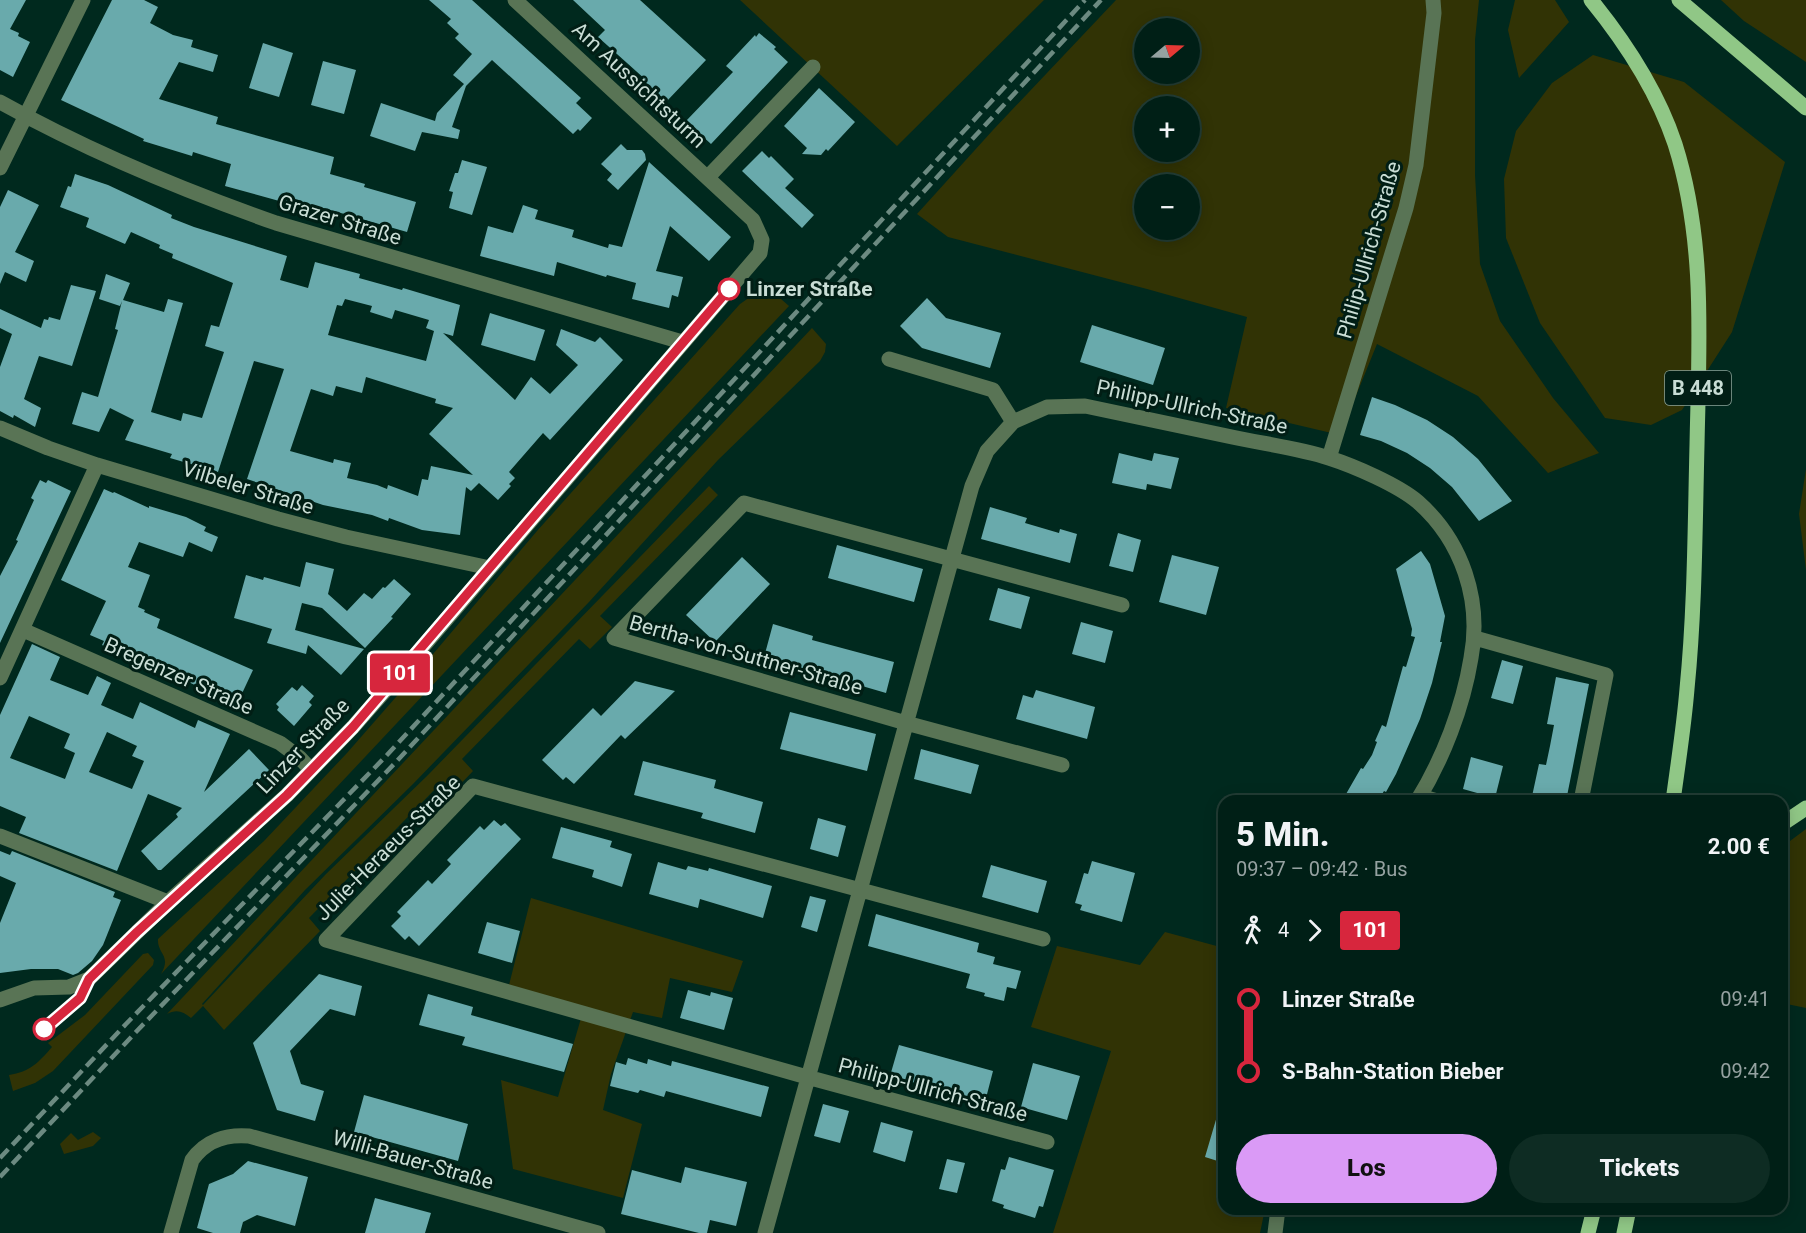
<!DOCTYPE html>
<html lang="de">
<meta charset="utf-8">
<style>
:root{--surface:#001f16;--page:#0e2c23;--text:#f1f3f6;--muted:#95a2a1;--line:#223d35;--accent:#da9af6}
body{margin:0;font-family:Roboto,sans-serif;background:var(--page);color:var(--text);height:100vh;display:flex;flex-direction:column;font-size:22px;white-space:nowrap}
*{box-sizing:border-box;margin:0}
p{font-size:20px;color:var(--muted)}
.icon{flex:none;width:33px;height:33px;fill:none;stroke:currentColor;stroke-width:2;stroke-linecap:round;stroke-linejoin:round}
.map{position:relative;flex:1;overflow:hidden}
.side{position:absolute;left:1218px;top:795px;width:570px;height:420px;display:flex;flex-direction:column;background:var(--surface);border-radius:18px;box-shadow:0 3px 15px #0003,0 0 0 2px var(--line)}
.side>*{flex:none}
.badge{padding:0 12px;border-radius:4px;font-size:21px;line-height:39px}
.needle{width:39px;rotate:71deg}
.tools{position:absolute;left:1134px;top:18px;display:grid;gap:12px}
.tools a{display:grid;place-items:center;width:66px;height:66px;border-radius:50%;background:var(--surface);box-shadow:0 3px 15px #0003,0 0 0 2px var(--line);font-size:30px}
.map>.badge{position:absolute;translate:-50% -50%;box-shadow:0 0 0 3px #fff}
.legs{display:flex;align-items:center;gap:9px;height:66px;padding:0 18px;font-size:20px}
.legs p{margin-inline-start:auto}
.head{display:flex;align-items:center;justify-content:space-between;height:102px;padding:0 18px}
h1{font-size:33px;font-weight:800;line-height:45px}
.action{display:flex;gap:12px;margin-top:auto;padding:12px 18px}
.action a{flex:1;height:69px;border-radius:36px;background:var(--accent);color:#111;font-size:24px;font-weight:800;line-height:69px;text-align:center}
.action a+a{background:var(--page);color:var(--text)}
ul{padding:0 18px;list-style:none}
li{display:flex;align-items:center;gap:21px;height:72px;font-size:22px}
li i{display:grid;place-items:center;width:9px;height:100%;margin:0 8px;background:currentColor}
li i::after{content:'';width:15px;height:15px;margin:-8px;border:4px solid;border-radius:50%;background:var(--surface)}
li p{margin-inline-start:auto}
li:first-child i{background:linear-gradient(#0000 50%,currentColor 0)}
li:last-child i{background:linear-gradient(currentColor 50%,#0000 0)}
.map>svg:first-child{display:block}
.green{fill:#313305;fill-rule:evenodd}
.building{fill:#69aaac;fill-rule:evenodd}
.lines{fill:none;stroke-linecap:round;stroke-linejoin:round}
.minor{stroke:#597455;stroke-width:15}
.major{stroke:#90c786;stroke-width:15}
.rail{stroke:#6c8a81;stroke-width:4.5;stroke-dasharray:12 6;stroke-linecap:butt}
.line-1-casing{stroke:#fff;stroke-width:14}
.line-1{stroke:#d7263d;stroke-width:9}
.stop-1-dot{fill:#fff;stroke:#d7263d;stroke-width:3}
.labels{text-anchor:middle;stroke-width:6;stroke-linejoin:round;paint-order:stroke}
.shield{fill:#011e15;stroke:#8da49b;stroke-width:1.5}
.shield-label{font-size:20px;font-weight:bold;fill:#c9ddd5}
.street-label{font-size:21px;fill:#c9ddd5;stroke:#011e15}
.stop-label{font-size:21px;font-weight:bold;fill:#c9ddd5;stroke:#011e15;text-anchor:start}
</style>
<div class="map">
<svg width="1806" height="1233" viewBox="0 0 1806 1233">
<rect width="100%" height="100%" fill="#00291e"/>
<!-- green -->
<path class="green" d="M 740,0 L 1044,0 L 897,146 Z
M 1116,0 L 1479,0 L 1475,40 L 1475,175 L 1480,264 L 1500,321 L 1553,398 L 1599,453 L 1548,473 L 1478,396 L 1377,344 L 1340,435 L 1226,408 L 1247,317 L 1147,289 L 948,237 L 917,214 L 993,130 ZM 1144,28 L 1190,28 L 1190,74 L 1144,74 ZM 1144,106 L 1190,106 L 1190,152 L 1144,152 ZM 1144,184 L 1190,184 L 1190,230 L 1144,230 Z
M 1515,0 L 1555,0 L 1569,22 L 1519,78 L 1508,30 Z
M 1721,0 L 1806,0 L 1806,62 L 1744,21 Z
M 1593,55 L 1684,82 L 1785,162 L 1732,332 L 1682,410 L 1651,425 L 1605,418 L 1540,323 L 1506,238 L 1504,179 L 1516,131 L 1552,83 Z
M 768,291 L 773,292 L 789,306 L 161,974 C 172,955 157,954 158,939 L 264,841 L 347,753 L 417,673 L 537,531 L 740,304 L 753,295 Z
M 812,328 L 826,344 L 825,352 L 820,361 L 718,460 L 589,602 L 413,784 L 305,890 L 202,1004 L 203,1005 L 326,874 L 428,775 L 709,486 L 718,495 L 600,616 L 612,627 L 590,649 L 579,639 L 462,759 L 473,771 L 454,791 L 443,781 L 309,918 L 320,931 L 224,1030 L 203,1006 L 191,1018 C 183,1011 176,1009 167,1014 Z
M 1806,469 L 1806,570 L 1799,514 Z
M 1806,829 L 1806,1008 L 1782,1003 L 1782,847 Z
M 531,898 L 743,961 L 732,992 L 670,978 L 662,1018 L 633,1012 L 611,1074 L 603,1110 L 642,1124 L 623,1198 L 513,1169 L 501,1080 L 558,1097 L 584,1008 L 509,985 Z
M 1165,932 L 1224,948 L 1224,1209 L 1265,1209 L 1260,1233 L 1053,1233 L 1111,1051 L 1031,1027 L 1057,946 L 1140,965 Z
M 148,953 L 154,960 L 153,965 L 53,1071 L 35,1083 L 13,1091 L 9,1075 C 30,1072 39,1062 52,1047 L 48,1043 L 85,1015 L 143,954 Z
M 93,1132 L 101,1138 L 93,1146 L 64,1154 L 60,1144 L 71,1133 L 78,1140 Z"/>
<!-- building -->
<path class="building" d="M 0,0 L 26,0 L 10,29 L 19,33 L 18,36 L 30,42 L 13,77 L 0,70 Z
M 112,0 L 144,0 L 158,7 L 150,23 L 173,35 L 193,40 L 191,47 L 218,55 L 213,72 L 179,62 L 159,99 L 218,117 L 216,124 L 334,157 L 330,174 L 365,184 L 364,187 L 416,202 L 407,232 L 320,207 L 319,212 L 225,186 L 231,164 L 193,152 L 192,156 L 143,141 L 144,139 L 61,100 Z
M 429,0 L 472,0 L 581,98 L 576,103 L 592,118 L 580,131 L 578,129 L 573,134 L 492,60 L 466,86 L 452,127 L 460,130 L 458,139 L 422,132 L 415,151 L 370,136 L 381,103 L 435,121 L 437,113 L 464,84 L 453,75 L 472,54 L 455,38 L 459,34 L 447,23 L 451,19 Z
M 573,0 L 640,0 L 706,60 L 666,102 L 645,82 L 646,80 L 598,37 L 605,30 Z
M 759,33 L 776,47 L 774,49 L 788,62 L 711,144 L 686,121 L 733,72 L 726,66 L 755,35 L 756,37 Z
M 263,43 L 293,53 L 279,97 L 249,88 Z
M 323,61 L 356,70 L 344,114 L 311,105 Z
M 819,88 L 855,122 L 828,151 L 826,149 L 821,155 L 802,154 L 807,148 L 784,126 Z
M 621,144 L 627,150 L 642,150 L 645,154 L 646,160 L 618,190 L 607,180 L 612,174 L 601,164 Z
M 762,151 L 769,158 L 771,156 L 794,179 L 785,188 L 814,215 L 802,228 L 742,171 Z
M 462,160 L 487,167 L 472,215 L 449,208 L 453,192 L 449,191 L 455,173 L 458,173 Z
M 649,162 L 731,237 L 709,261 L 670,226 L 656,271 L 683,277 L 678,297 L 672,295 L 669,308 L 632,299 L 636,283 L 607,275 L 606,277 L 557,262 L 554,276 L 480,256 L 488,226 L 513,233 L 523,205 L 538,210 L 535,219 L 574,230 L 572,237 L 608,248 L 609,244 L 622,247 Z
M 75,174 L 108,185 L 172,215 L 171,218 L 194,227 L 287,256 L 280,280 L 308,288 L 315,262 L 360,274 L 359,278 L 402,290 L 403,288 L 460,305 L 453,336 L 443,333 L 515,400 L 531,377 L 550,394 L 578,365 L 556,345 L 561,329 L 595,342 L 600,337 L 623,360 L 550,440 L 543,433 L 509,472 L 515,478 L 509,484 L 511,486 L 498,500 L 479,483 L 471,491 L 466,487 L 460,535 L 422,530 L 389,518 L 388,521 L 372,515 L 323,505 L 247,479 L 284,369 L 254,361 L 218,472 L 170,458 L 172,454 L 125,440 L 134,420 L 110,408 L 99,432 L 72,424 L 82,392 L 98,397 L 118,330 L 115,329 L 122,301 L 120,306 L 99,299 L 106,274 L 130,283 L 123,300 L 164,312 L 168,299 L 183,303 L 151,412 L 181,421 L 183,413 L 202,418 L 224,352 L 205,346 L 211,325 L 219,327 L 233,283 L 172,258 L 173,254 L 159,248 L 160,245 L 131,232 L 125,244 L 86,227 L 89,218 L 60,207 L 68,186 L 71,187 ZM 345,299 L 372,306 L 370,312 L 392,319 L 395,310 L 429,320 L 426,328 L 434,331 L 426,361 L 328,335 L 337,305 L 342,306 ZM 366,377 L 436,399 L 435,403 L 453,408 L 429,434 L 473,475 L 431,466 L 428,480 L 422,479 L 418,496 L 388,485 L 387,489 L 377,485 L 347,478 L 351,463 L 334,459 L 333,463 L 290,451 L 311,389 L 333,396 L 336,386 L 362,393 Z
M 8,190 L 39,205 L 15,252 L 34,261 L 26,282 L 5,272 L 0,284 L 0,207 Z
M 71,285 L 96,291 L 72,366 L 39,356 L 24,399 L 41,408 L 35,427 L 14,415 L 13,418 L 0,411 L 0,367 L 12,334 L 0,328 L 0,309 L 41,328 L 44,319 L 48,320 L 49,317 L 60,320 Z
M 927,298 L 946,318 L 1001,333 L 990,368 L 922,348 L 900,326 Z
M 490,313 L 545,330 L 535,361 L 481,345 Z
M 1092,325 L 1165,348 L 1153,385 L 1080,362 Z
M 1372,397 L 1395,405 L 1427,420 L 1453,437 L 1478,459 L 1512,501 L 1479,521 L 1452,487 L 1430,468 L 1407,453 L 1381,441 L 1360,435 Z
M 1119,453 L 1152,461 L 1154,453 L 1179,458 L 1171,489 L 1147,484 L 1146,490 L 1112,483 Z
M 40,480 L 46,483 L 48,480 L 71,491 L 0,643 L 0,576 L 18,541 L 16,540 L 34,500 L 31,498 Z
M 104,489 L 113,493 L 114,492 L 149,508 L 149,506 L 186,517 L 206,527 L 204,531 L 218,537 L 212,552 L 189,542 L 183,557 L 139,542 L 128,567 L 150,575 L 138,607 L 145,610 L 144,612 L 160,619 L 157,628 L 253,670 L 238,702 L 198,683 L 197,686 L 139,659 L 138,661 L 102,645 L 104,641 L 90,635 L 106,601 L 61,580 Z
M 990,507 L 1027,518 L 1025,523 L 1059,533 L 1060,529 L 1077,534 L 1070,563 L 981,539 Z
M 1118,533 L 1141,540 L 1133,572 L 1109,566 Z
M 837,545 L 923,569 L 914,602 L 828,578 Z
M 1421,551 L 1430,564 L 1445,616 L 1440,642 L 1442,642 L 1432,683 L 1420,719 L 1396,774 L 1386,792 L 1384,791 L 1378,801 L 1342,801 L 1361,768 L 1363,769 L 1372,755 L 1377,742 L 1375,741 L 1382,725 L 1386,727 L 1403,666 L 1406,667 L 1415,637 L 1411,636 L 1412,629 L 1396,569 Z
M 1172,555 L 1219,567 L 1206,615 L 1159,602 Z
M 742,557 L 770,584 L 715,642 L 686,615 Z
M 306,562 L 334,569 L 328,594 L 347,611 L 364,593 L 372,599 L 383,587 L 385,588 L 394,579 L 411,594 L 391,617 L 393,618 L 365,648 L 322,608 L 302,603 L 295,630 L 364,649 L 341,675 L 308,645 L 306,654 L 267,643 L 272,629 L 234,618 L 246,575 L 263,580 L 264,577 L 300,587 Z
M 998,588 L 1030,597 L 1021,629 L 989,620 Z
M 1081,622 L 1113,631 L 1105,663 L 1072,654 Z
M 773,624 L 813,636 L 812,640 L 894,662 L 886,693 L 804,669 L 803,672 L 763,661 Z
M 32,644 L 60,657 L 50,680 L 88,695 L 97,676 L 111,683 L 101,705 L 133,719 L 140,702 L 195,728 L 198,720 L 230,734 L 204,792 L 249,749 L 269,770 L 161,870 L 158,870 L 141,851 L 178,817 L 176,814 L 182,808 L 148,794 L 117,871 L 19,833 L 26,817 L 0,806 L 0,715 ZM 29,716 L 70,734 L 64,748 L 75,753 L 65,779 L 10,758 ZM 107,732 L 137,746 L 132,756 L 144,761 L 132,789 L 89,772 Z
M 1502,660 L 1523,666 L 1513,704 L 1491,698 Z
M 1556,677 L 1589,684 L 1573,766 L 1566,801 L 1531,801 L 1539,764 L 1546,765 L 1550,746 L 1554,725 L 1547,724 Z
M 635,681 L 675,691 L 625,739 L 621,735 L 574,784 L 566,777 L 563,780 L 542,760 L 593,708 L 601,716 Z
M 302,685 L 314,696 L 309,702 L 312,705 L 294,726 L 277,710 L 279,707 L 276,704 L 292,687 L 297,691 Z
M 1036,690 L 1095,707 L 1087,739 L 1016,719 L 1023,695 L 1033,698 Z
M 790,712 L 876,734 L 867,771 L 780,749 Z
M 921,749 L 979,765 L 971,794 L 914,779 Z
M 1471,757 L 1503,766 L 1495,798 L 1463,789 Z
M 643,761 L 716,780 L 714,788 L 763,802 L 755,833 L 701,818 L 703,813 L 634,795 Z
M 818,818 L 846,826 L 838,857 L 810,849 Z
M 494,820 L 501,826 L 505,823 L 521,839 L 419,946 L 409,936 L 405,940 L 391,926 L 401,916 L 397,912 L 428,880 L 432,884 L 451,864 L 447,860 L 480,826 L 484,830 Z
M 561,827 L 612,841 L 610,847 L 632,854 L 622,887 L 592,877 L 594,870 L 552,858 Z
M 0,851 L 10,855 L 12,851 L 115,892 L 113,897 L 121,900 L 103,945 L 92,961 L 78,973 L 73,975 L 58,969 L 31,969 L 0,973 L 0,923 L 16,883 L 0,876 Z
M 1092,861 L 1135,873 L 1122,922 L 1080,910 L 1082,905 L 1075,903 L 1084,873 L 1088,874 Z
M 658,862 L 686,870 L 688,866 L 708,871 L 709,868 L 772,886 L 763,918 L 700,899 L 698,908 L 649,894 Z
M 991,865 L 1047,881 L 1038,913 L 982,897 Z
M 810,896 L 826,900 L 817,932 L 801,927 Z
M 876,914 L 979,943 L 977,952 L 995,957 L 993,964 L 1021,971 L 1016,989 L 1007,987 L 1004,1001 L 984,996 L 985,993 L 966,988 L 970,974 L 868,946 Z
M 487,922 L 520,931 L 512,963 L 478,953 Z
M 319,974 L 362,986 L 355,1016 L 330,1009 L 290,1051 L 301,1084 L 324,1091 L 315,1121 L 277,1110 L 253,1043 Z
M 688,990 L 710,996 L 711,992 L 733,998 L 724,1030 L 680,1018 Z
M 428,994 L 473,1007 L 471,1015 L 573,1044 L 564,1072 L 462,1045 L 465,1037 L 419,1025 Z
M 899,1045 L 993,1071 L 985,1102 L 890,1076 Z
M 628,1058 L 647,1064 L 648,1059 L 671,1066 L 672,1061 L 769,1087 L 761,1117 L 666,1091 L 664,1097 L 640,1090 L 638,1093 L 610,1086 L 616,1062 L 626,1065 Z
M 1033,1063 L 1080,1076 L 1067,1120 L 1021,1107 Z
M 364,1095 L 468,1124 L 458,1161 L 354,1132 Z
M 823,1104 L 849,1111 L 840,1143 L 814,1136 Z
M 1220,1106 L 1224,1107 L 1224,1163 L 1205,1157 Z
M 881,1122 L 913,1131 L 905,1162 L 873,1152 Z
M 1009,1157 L 1054,1170 L 1043,1207 L 1039,1206 L 1035,1218 L 1003,1208 L 1004,1205 L 992,1201 L 1001,1169 L 1005,1170 Z
M 947,1159 L 965,1163 L 957,1193 L 939,1189 Z
M 248,1161 L 308,1177 L 295,1226 L 257,1215 L 243,1222 L 240,1233 L 213,1233 L 197,1228 L 209,1184 L 233,1174 Z
M 685,1167 L 747,1182 L 736,1226 L 710,1220 L 707,1233 L 699,1233 L 621,1214 L 632,1170 L 681,1183 Z
M 375,1198 L 431,1213 L 425,1233 L 365,1233 Z"/>
<g class="lines">
<!-- minor -->
<path class="minor" d="M 0,102 C 88,151 182,190 276,223 L 682,342
M 0,168 L 83,0
M 708,177 L 813,67
M 889,359 L 993,390 L 1013,422
M 0,428 L 48,448 L 97,465 L 278,519 L 346,537 L 490,568
M 1329,458 L 1406,208 L 1416,165 L 1434,13 L 1433,0
M 23,630 L 280,743 L 300,758 L 311,770
M 1475,638 L 1606,675 L 1581,801
M 0,678 L 97,465
M 1062,765 L 906,723 L 614,638 L 744,503 L 1122,605
M 1420,796 L 1437,801
M 0,836 L 168,902
M 1043,939 L 473,786 L 326,940 L 807,1077 L 1047,1142
M 0,1000 L 34,988 L 69,987 L 89,979 L 168,902 L 287,795 L 353,727 L 391,684 L 760,253 L 762,240 L 753,220 L 515,0
M 171,1233 L 192,1160 C 205,1141 226,1134 249,1136 L 598,1233
M 765,1233 L 972,486 L 987,451 L 1013,422 L 1047,407 L 1085,406 C 1134,416 1183,427 1232,437 C 1264,444 1298,448 1329,458 C 1354,466 1398,485 1418,502 C 1462,541 1482,600 1471,658 C 1463,707 1443,759 1417,801
M 1275,1233 L 1278,1209"/>
<!-- major -->
<path class="major" d="M 1591,0 C 1626,43 1657,90 1675,144 C 1706,242 1699,343 1697,445 C 1695,526 1695,608 1687,689 C 1684,726 1678,764 1673,801
M 1679,0 L 1806,108
M 1782,824 L 1806,808
M 1588,1233 L 1594,1209
M 1624,1233 L 1629,1209"/>
<!-- rail -->
<path class="rail" d="M 0,1158 L 126,1024 L 387,755 L 1085,0
M 0,1177 L 135,1033 L 396,762 L 1101,0"/>
</g>
<g class="lines">
<!-- line-1 casing -->
<g class="line-1-casing">
<path id="line-1" d="M 44,1029 L 80,998 L 89,979 L 137,932 L 287,795 L 353,727 L 729,289"/>
</g>
<!-- line-1 -->
<use href="#line-1" class="line-1"/>
</g>
<!-- markers -->
<g class="stop-1-dot">
<circle cx="729" cy="289" r="10"/>
<circle cx="44" cy="1029" r="10"/>
</g>
<g class="labels">
<!-- shield labels -->
<rect class="shield" x="1665" y="371" width="66" height="34" rx="4.5"/>
<g class="shield-label">
<text x="1698" y="395">B 448</text>
</g>
<!-- street labels -->
<g class="street-label">
<text transform="translate(639 85) rotate(43)" y="7">Am Aussichtsturm</text>
<text transform="translate(340 220) rotate(17)" y="7">Grazer Straße</text>
<text transform="translate(1369 250) rotate(-74)" y="7">Philip-Ullrich-Straße</text>
<text transform="translate(1192 407) rotate(12)" y="7">Philipp-Ullrich-Straße</text>
<text transform="translate(248 488) rotate(17)" y="7">Vilbeler Straße</text>
<text transform="translate(746 655) rotate(16)" y="7">Bertha-von-Suttner-Straße</text>
<text transform="translate(179 676) rotate(24)" y="7">Bregenzer Straße</text>
<text transform="translate(303 746) rotate(-46)" y="7">Linzer Straße</text>
<text transform="translate(388 848) rotate(-45)" y="7">Julie-Heraeus-Straße</text>
<text transform="translate(933 1090) rotate(15)" y="7">Philipp-Ullrich-Straße</text>
<text transform="translate(413 1160) rotate(16)" y="7">Willi-Bauer-Straße</text>
</g>
<!-- stop labels -->
<g class="stop-label">
<text x="746" y="296">Linzer Straße</text>
</g>
</g>
</svg>
<div class="tools">
<a><svg class="needle" viewBox="-14 -14 28 28"><path d="M0-13l5 13h-10z" fill="#e53935"/><path d="M0 13l5-13h-10z" fill="#95a2a1"/></svg></a>
<a>+</a>
<a>−</a>
</div>
<b class="badge" style="left:400px;top:673px;background:#d7263d;color:#fff">101</b>
<section class="side">
<div class="head"><div><h1>5 Min.</h1><p>09:37 – 09:42 · Bus</p></div><b>2.00 €</b></div>
<div class="legs"><svg class="icon" aria-label="walk" viewBox="0 0 24 24"><circle cx="13" cy="4" r="2"/><path d="M13 8l-2 6 4 7M11 14l-3 7M7 12l3-4h3l4 4"/></svg>4<svg class="icon" aria-label="forward" viewBox="0 0 24 24"><path d="M9 5l7 7-7 7"/></svg><b class="badge" style="background:#d7263d;color:#fff">101</b></div>
<ul>
<li><i style="color:#d7263d"></i><b>Linzer Straße</b><p>09:41</p></li>
<li><i style="color:#d7263d"></i><b>S-Bahn-Station Bieber</b><p>09:42</p></li>
</ul>
<div class="action"><a>Los</a><a>Tickets</a></div>
</section>
</div>
